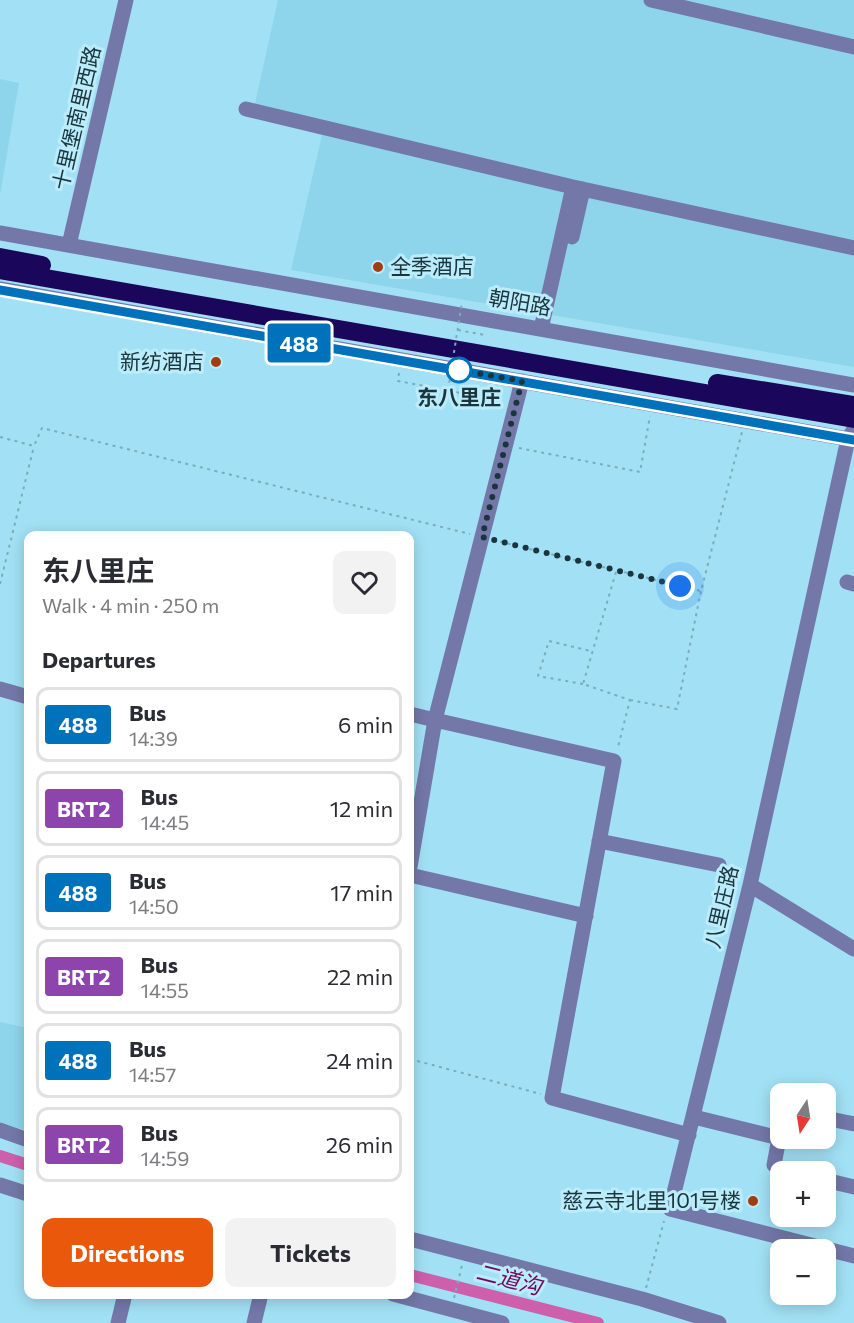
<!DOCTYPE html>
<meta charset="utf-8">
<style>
:root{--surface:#fff;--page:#f2f2f3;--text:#2b2b33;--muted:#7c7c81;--line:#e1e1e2;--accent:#ea580c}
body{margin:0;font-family:Commissioner,"Noto Sans SC",sans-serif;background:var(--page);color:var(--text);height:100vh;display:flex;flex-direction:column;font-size:22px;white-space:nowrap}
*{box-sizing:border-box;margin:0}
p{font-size:20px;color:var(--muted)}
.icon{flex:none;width:33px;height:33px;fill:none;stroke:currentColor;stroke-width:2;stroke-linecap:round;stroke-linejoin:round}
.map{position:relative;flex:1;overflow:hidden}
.side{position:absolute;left:24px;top:531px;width:390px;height:768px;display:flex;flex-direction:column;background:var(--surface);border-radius:12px;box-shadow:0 3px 15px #0003}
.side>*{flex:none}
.badge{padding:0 12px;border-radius:4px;font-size:21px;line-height:39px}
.needle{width:39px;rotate:192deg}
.buttons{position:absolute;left:770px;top:1083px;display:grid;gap:12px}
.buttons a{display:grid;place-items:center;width:66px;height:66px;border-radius:12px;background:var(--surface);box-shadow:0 3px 15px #0003;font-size:30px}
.you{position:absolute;width:30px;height:30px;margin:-15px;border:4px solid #fff;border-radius:50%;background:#1a73e8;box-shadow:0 0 0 9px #1a73e833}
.map>.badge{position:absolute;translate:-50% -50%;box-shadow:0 0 0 3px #fff}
h2{padding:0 18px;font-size:22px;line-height:54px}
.round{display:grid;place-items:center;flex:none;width:63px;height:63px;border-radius:12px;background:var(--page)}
.summary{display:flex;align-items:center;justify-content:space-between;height:102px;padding:0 18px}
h1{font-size:28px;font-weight:700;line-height:45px}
.action{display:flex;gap:12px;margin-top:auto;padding:12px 18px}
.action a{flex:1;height:69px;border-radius:12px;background:var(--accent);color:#fff;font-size:24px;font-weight:700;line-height:69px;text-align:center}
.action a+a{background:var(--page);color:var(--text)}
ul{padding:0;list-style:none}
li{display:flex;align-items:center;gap:18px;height:75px;margin:0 12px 9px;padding:0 6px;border:3px solid var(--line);border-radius:12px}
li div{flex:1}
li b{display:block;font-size:22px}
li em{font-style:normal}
li .badge{min-width:66px;font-weight:700;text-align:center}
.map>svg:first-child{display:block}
.built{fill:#8ed5eb}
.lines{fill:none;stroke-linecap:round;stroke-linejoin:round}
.canal{stroke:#ce5fad;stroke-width:12}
.path{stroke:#79adbd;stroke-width:2;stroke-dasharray:3 4.5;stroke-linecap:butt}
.minor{stroke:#7478a9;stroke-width:15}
.highway{stroke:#1a075b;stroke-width:18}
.path-bridge{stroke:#79adbd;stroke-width:2;stroke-dasharray:3 4.5;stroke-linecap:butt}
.line-casing{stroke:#fff;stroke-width:14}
.line{stroke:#0072bc;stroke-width:9}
.walk{stroke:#1b353d;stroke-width:6;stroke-dasharray:0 10.8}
.poi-dot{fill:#a23d12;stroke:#bbecfc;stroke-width:2}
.stop-dot{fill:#fff;stroke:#0072bc;stroke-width:3}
.labels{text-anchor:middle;stroke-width:6;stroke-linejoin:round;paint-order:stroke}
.street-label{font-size:21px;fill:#1b353d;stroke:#bbecfc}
.poi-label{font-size:21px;fill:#1b353d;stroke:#bbecfc;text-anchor:end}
.stop-label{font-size:21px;font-weight:bold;fill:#1b353d;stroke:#bbecfc}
.water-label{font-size:22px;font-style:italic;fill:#72075b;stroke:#bbecfc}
</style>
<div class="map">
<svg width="854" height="1323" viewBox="0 0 854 1323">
<rect width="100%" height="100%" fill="#a2e1f5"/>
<!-- built -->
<path class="built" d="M 278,0 L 854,0 L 854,367 L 291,270 L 322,135 L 252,117 Z
M 0,79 L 19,83 L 0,195 Z
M 0,1022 L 28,1028 L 28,1131 L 0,1122 Z"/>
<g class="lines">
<!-- canal -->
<path class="canal" d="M 0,1156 L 28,1165
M 410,1275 L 598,1323"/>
<!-- path -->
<path class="path" d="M 458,330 L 485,335
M 399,373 L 398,381 L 482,397 L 484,386
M 0,437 L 34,446 L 42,428 L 470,534
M 519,448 L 640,472 L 650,416
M 493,540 L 701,591 L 742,432
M 616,572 L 583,684 L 630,700 L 618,747
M 0,584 L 34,446
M 583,684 L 538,676 L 549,641 L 591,651
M 630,700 L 677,709 L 701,591
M 410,1059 L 541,1094
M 646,1288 L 664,1221
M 454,1298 L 462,1265"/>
<!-- minor -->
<path class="minor" d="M 651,0 L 854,47
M 246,109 L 573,187 L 854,248
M 0,233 L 854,385
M 572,237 L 583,189
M 69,245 L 126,0
M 0,289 L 854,440
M 541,329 L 573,187
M 854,429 L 848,439 L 750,885 L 670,1209 L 854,1256
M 847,582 L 854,584
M 0,689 L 28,697
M 410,714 L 435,720 L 522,381
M 599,841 L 719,865
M 410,867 L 435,720 L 614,761 L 552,1098 L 689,1135
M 410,875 L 586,916
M 750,885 L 854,949
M 694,1117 L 779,1138 L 774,1165 L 777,1168 L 790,1172
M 825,1118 L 854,1124
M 0,1130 L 28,1140
M 825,1180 L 854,1187
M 0,1185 L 28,1194
M 410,1239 L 642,1299 L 719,1323
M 393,1294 L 502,1323
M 118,1323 L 125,1294
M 254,1323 L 261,1294"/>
<!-- highway -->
<path class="highway" d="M 0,257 L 42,265
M 0,270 L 854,419
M 717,383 L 854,405"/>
<!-- path-bridge -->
<path class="path-bridge" d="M 448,390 L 462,302"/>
</g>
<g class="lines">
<!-- line casing -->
<g class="line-casing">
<path id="line" d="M 0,290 L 854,440"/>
</g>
<!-- line -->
<use href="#line" class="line"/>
<!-- walk -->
<path class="walk" d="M 459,370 L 522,381 L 482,537 L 680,586"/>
</g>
<!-- markers -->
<g class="poi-dot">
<circle cx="378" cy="267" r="6"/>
<circle cx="216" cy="362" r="6"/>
<circle cx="753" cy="1201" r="6"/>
</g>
<circle class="stop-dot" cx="459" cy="370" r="12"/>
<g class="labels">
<!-- street labels -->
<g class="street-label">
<text transform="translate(77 118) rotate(-77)" y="7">十里堡南里西路</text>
<text transform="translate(520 303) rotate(10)" y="7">朝阳路</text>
<text transform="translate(722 907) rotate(-77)" y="7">八里庄路</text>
</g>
<!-- poi labels -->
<g class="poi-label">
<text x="390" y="274" text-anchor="start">全季酒店</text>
<text x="204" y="369">新纺酒店</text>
<text x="741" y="1208">慈云寺北里101号楼</text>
</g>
<!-- stop labels -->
<g class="stop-label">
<text x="459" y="405">东八里庄</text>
</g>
<!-- water labels -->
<g class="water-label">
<text transform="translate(509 1279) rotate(14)" y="8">二道沟</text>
</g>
</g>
</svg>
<div class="buttons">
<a><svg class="needle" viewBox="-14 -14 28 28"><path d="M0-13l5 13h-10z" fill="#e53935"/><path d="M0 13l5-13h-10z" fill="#7c7c81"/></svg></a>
<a>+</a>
<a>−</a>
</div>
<div class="you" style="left:680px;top:586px"></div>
<b class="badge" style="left:299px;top:343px;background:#0072bc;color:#fff">488</b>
<section class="side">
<div class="summary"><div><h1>东八里庄</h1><p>Walk · 4 min · 250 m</p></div><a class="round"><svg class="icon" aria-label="heart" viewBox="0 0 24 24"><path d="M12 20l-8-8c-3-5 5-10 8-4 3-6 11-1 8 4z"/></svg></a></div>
<h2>Departures</h2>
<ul>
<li><span class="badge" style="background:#0072bc;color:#fff">488</span><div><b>Bus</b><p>14:39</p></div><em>6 min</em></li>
<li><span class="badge" style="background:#8e44ad;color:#fff">BRT2</span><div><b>Bus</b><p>14:45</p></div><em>12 min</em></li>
<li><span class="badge" style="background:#0072bc;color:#fff">488</span><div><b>Bus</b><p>14:50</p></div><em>17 min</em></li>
<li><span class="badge" style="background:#8e44ad;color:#fff">BRT2</span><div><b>Bus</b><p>14:55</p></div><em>22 min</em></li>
<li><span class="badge" style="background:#0072bc;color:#fff">488</span><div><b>Bus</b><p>14:57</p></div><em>24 min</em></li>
<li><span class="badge" style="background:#8e44ad;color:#fff">BRT2</span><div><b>Bus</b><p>14:59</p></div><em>26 min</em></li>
</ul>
<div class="action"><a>Directions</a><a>Tickets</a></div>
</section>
</div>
